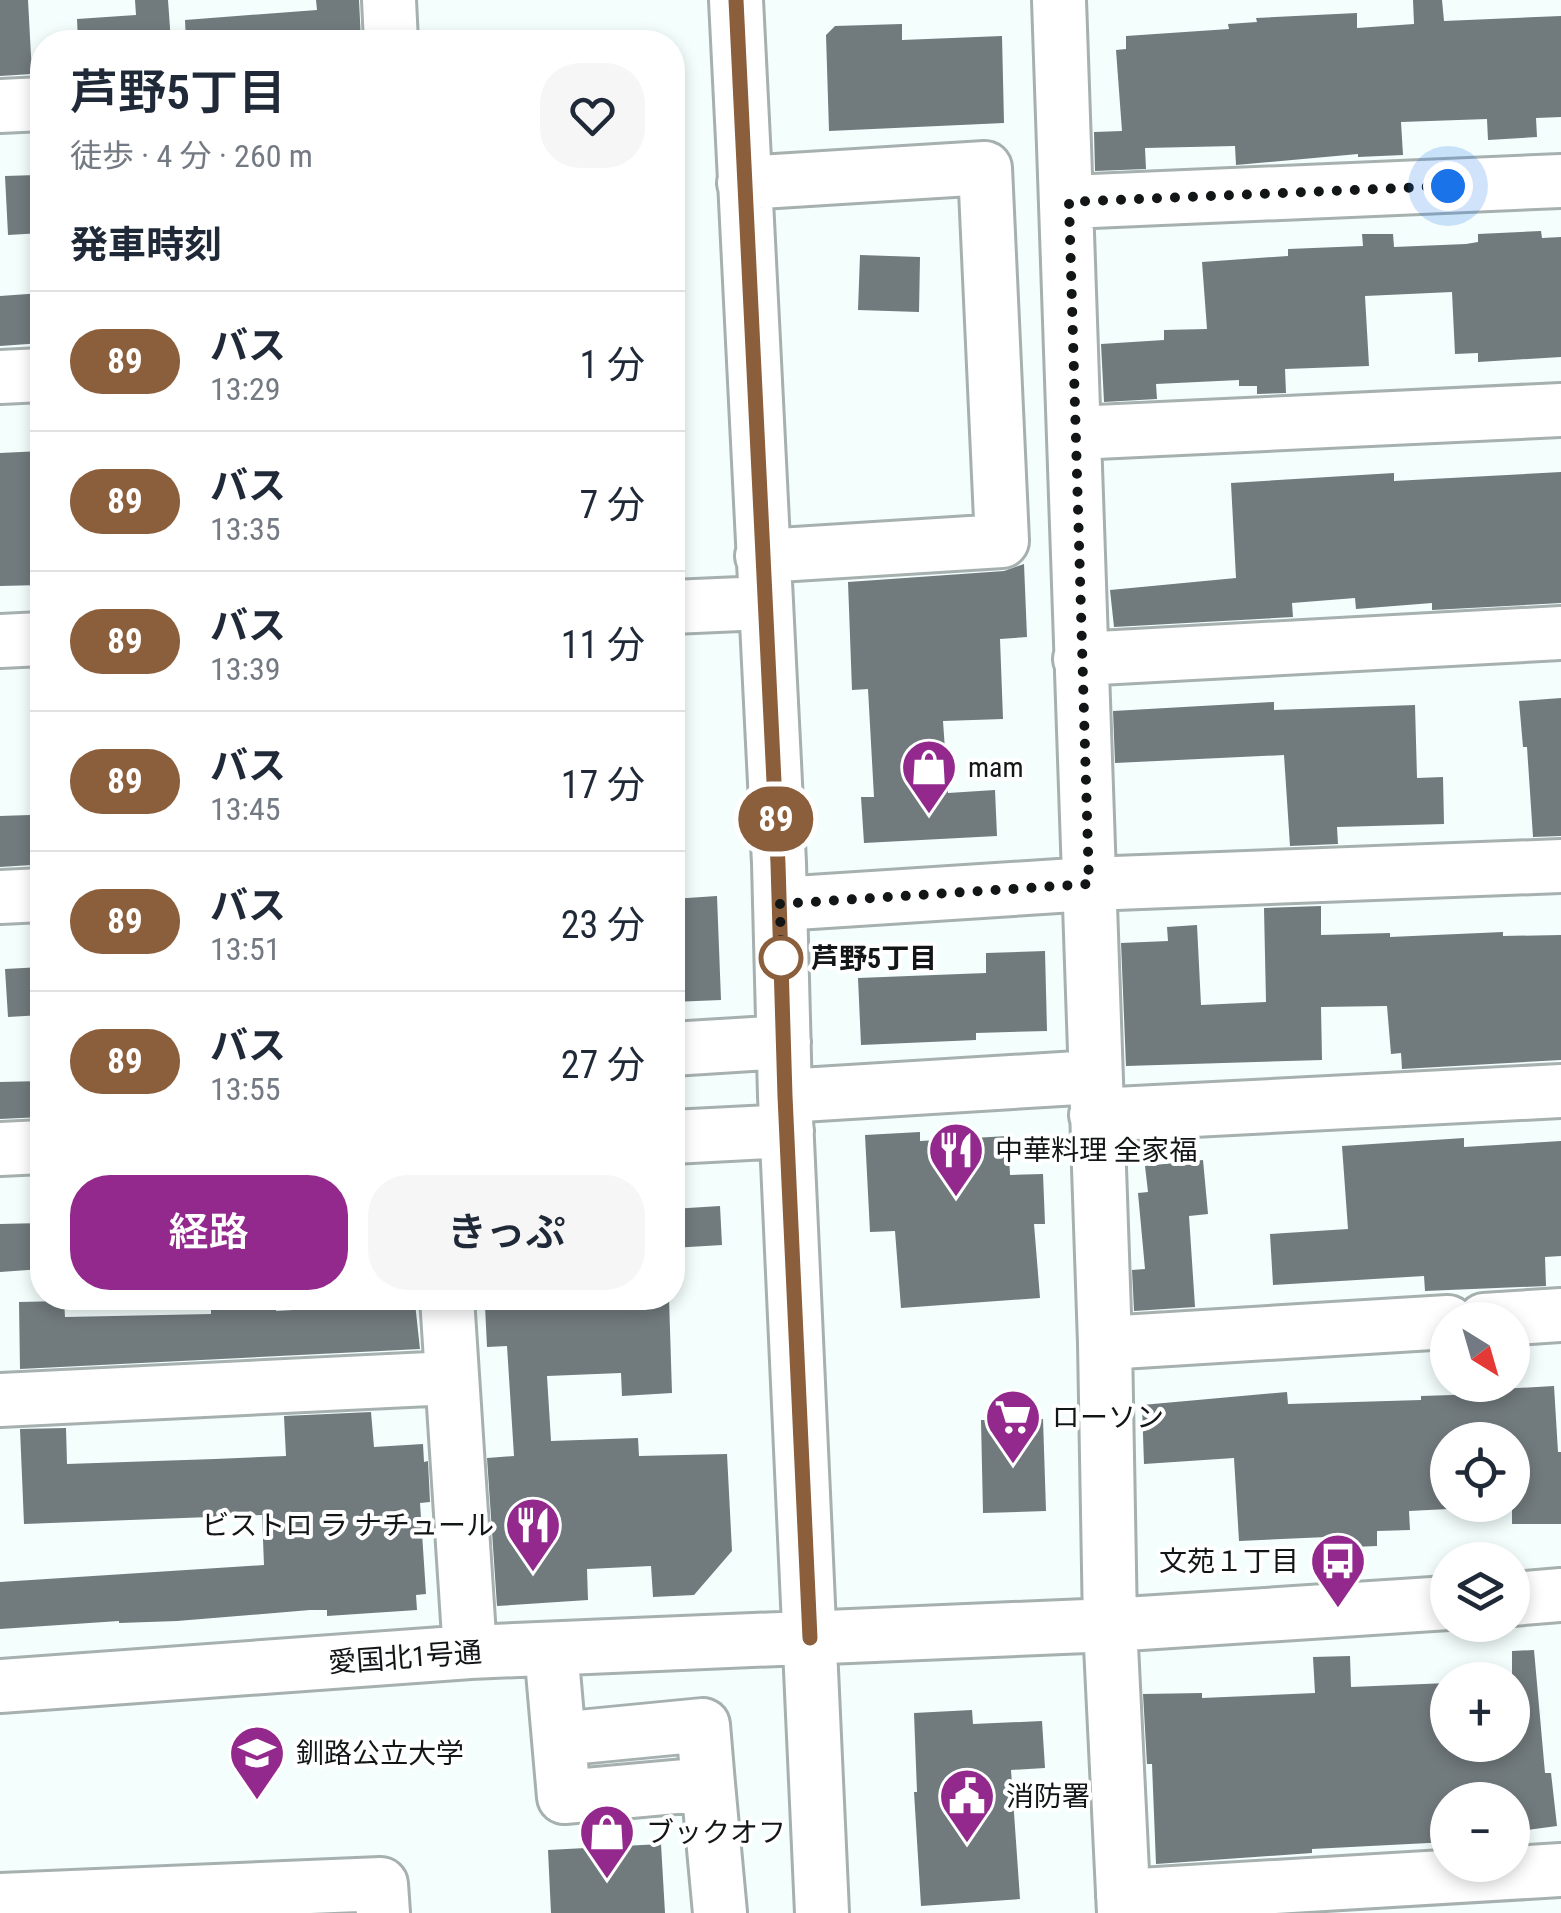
<!DOCTYPE html>
<html lang="ja">
<meta charset="utf-8">
<style>
:root{--surface:#fff;--page:#f6f6f7;--text:#1f2937;--muted:#747a83;--line:#e0e1e3;--accent:#93298d}
body{margin:0;font-family:"Roboto Condensed","Noto Sans JP",sans-serif;background:var(--page);color:var(--text);height:100vh;display:flex;flex-direction:column;font-size:38px;white-space:nowrap}
*{box-sizing:border-box;margin:0}
p{font-size:32px;color:var(--muted)}
.icon{flex:none;width:55px;height:55px;fill:none;stroke:currentColor;stroke-width:2;stroke-linecap:round;stroke-linejoin:round}
.map{position:relative;flex:1;overflow:hidden}
.details{position:absolute;left:30px;top:30px;width:655px;height:1280px;display:flex;flex-direction:column;background:var(--surface);border-radius:40px;box-shadow:0 5px 15px #0003}
.details>*{flex:none}
.badge{padding:0 20px;border-radius:32px;font-size:35px;line-height:65px}
.needle{width:65px;rotate:143deg}
.buttons{position:absolute;left:1430px;top:1302px;display:grid;gap:20px}
.buttons a{display:grid;place-items:center;width:100px;height:100px;border-radius:50%;background:var(--surface);box-shadow:0 5px 15px #0003;font-size:50px}
.you{position:absolute;width:50px;height:50px;margin:-25px;border:8px solid #fff;border-radius:50%;background:#1a73e8;box-shadow:0 0 0 15px #1a73e833}
.map>.badge{position:absolute;translate:-50% -50%;box-shadow:0 0 0 5px #fff}
h2{padding:0 40px;font-size:38px;line-height:90px}
.round{display:grid;place-items:center;flex:none;width:105px;height:105px;border-radius:40px;background:var(--page)}
.head{display:flex;align-items:center;justify-content:space-between;height:170px;padding:0 40px}
h1{font-size:48px;font-weight:600;line-height:75px}
.cta{display:flex;gap:20px;margin-top:auto;padding:20px 40px}
.cta a{flex:1;height:115px;border-radius:40px;background:var(--accent);color:#fff;font-size:40px;font-weight:600;line-height:115px;text-align:center}
.cta a+a{background:var(--page);color:var(--text)}
ul{padding:0;list-style:none}
li{display:flex;align-items:center;gap:30px;height:140px;padding:0 40px;border-top:2px solid var(--line)}
li div{flex:1}
li b{display:block;font-size:38px}
li em{font-style:normal}
li .badge{min-width:110px;font-weight:700;text-align:center}
.map>svg:first-child{display:block}
.building{fill:#717a7d}
.lines{fill:none;stroke-linecap:round;stroke-linejoin:round}
.minor-casing{stroke:#a6b0af;stroke-width:58}
.minor{stroke:#fff;stroke-width:52}
.line-casing{stroke:#fff;stroke-width:22}
.line{stroke:#8b5e3c;stroke-width:15}
.walk{stroke:#121616;stroke-width:10;stroke-dasharray:0 18}
.stop-dot{fill:#fff;stroke:#8b5e3c;stroke-width:5}
.labels{text-anchor:middle;stroke-width:8;stroke-linejoin:round;paint-order:stroke}
.poi-label{font-size:28px;fill:#121616;stroke:#fff;text-anchor:start}
.stop-label{font-size:28px;font-weight:bold;fill:#121616;stroke:#fff;text-anchor:start}
.street-label{font-size:28px;fill:#121616;stroke:#fff}
</style>
<div class="map">
<svg width="1561" height="1913" viewBox="0 0 1561 1913">
<rect width="100%" height="100%" fill="#f3fefd"/>
<!-- building -->
<path class="building" d="M 0,0 L 28,0 L 32,74 L 0,76 Z
M 135,0 L 168,0 L 171,42 L 78,42 L 77,19 L 136,15 Z
M 316,0 L 359,0 L 361,40 L 186,42 L 185,20 L 317,10 Z
M 1413,0 L 1442,0 L 1444,21 L 1561,16 L 1561,117 L 1536,118 L 1537,137 L 1488,140 L 1487,119 L 1401,122 L 1403,155 L 1358,157 L 1358,154 L 1236,165 L 1235,146 L 1145,148 L 1146,169 L 1095,171 L 1094,132 L 1122,131 L 1116,50 L 1126,49 L 1126,36 L 1229,29 L 1228,24 L 1257,22 L 1256,18 L 1357,13 L 1357,28 L 1414,24 Z
M 902,24 L 902,40 L 1002,36 L 1004,123 L 829,131 L 826,35 L 835,26 Z
M 37,175 L 37,182 L 42,181 L 42,233 L 8,235 L 5,176 Z
M 1541,231 L 1542,238 L 1561,237 L 1561,357 L 1478,362 L 1478,353 L 1455,354 L 1452,292 L 1365,296 L 1369,366 L 1285,369 L 1286,393 L 1257,394 L 1257,386 L 1239,386 L 1239,380 L 1156,384 L 1157,399 L 1104,402 L 1101,344 L 1164,340 L 1164,330 L 1207,329 L 1202,262 L 1288,256 L 1288,249 L 1363,246 L 1362,234 L 1393,234 L 1394,247 L 1466,244 L 1478,242 L 1478,234 Z
M 860,255 L 920,257 L 919,312 L 858,310 Z
M 42,293 L 42,343 L 0,346 L 0,296 Z
M 42,451 L 42,585 L 0,586 L 0,453 Z
M 1561,472 L 1561,603 L 1432,610 L 1432,603 L 1356,609 L 1355,598 L 1292,603 L 1293,617 L 1114,627 L 1110,590 L 1236,578 L 1231,483 L 1394,473 L 1394,481 Z
M 1024,564 L 1027,637 L 1000,639 L 1003,719 L 943,721 L 948,793 L 995,790 L 997,836 L 864,843 L 861,797 L 874,797 L 868,689 L 852,690 L 848,582 L 1004,571 Z
M 1561,698 L 1561,836 L 1533,837 L 1527,747 L 1523,747 L 1519,701 Z
M 1274,702 L 1274,710 L 1415,705 L 1417,778 L 1443,777 L 1444,824 L 1337,827 L 1338,844 L 1290,846 L 1284,755 L 1115,763 L 1113,711 Z
M 30,815 L 32,865 L 0,867 L 0,816 Z
M 717,896 L 721,1000 L 672,1002 L 672,899 Z
M 1321,906 L 1321,935 L 1390,933 L 1390,937 L 1503,932 L 1503,936 L 1561,935 L 1561,1060 L 1402,1069 L 1401,1053 L 1391,1054 L 1387,1006 L 1321,1007 L 1322,1060 L 1126,1066 L 1121,943 L 1168,941 L 1167,927 L 1197,925 L 1201,1005 L 1266,1002 L 1264,908 Z
M 1045,951 L 1047,1031 L 976,1033 L 976,1040 L 861,1045 L 858,978 L 986,973 L 986,953 Z
M 42,967 L 42,1015 L 8,1017 L 5,969 Z
M 42,1081 L 42,1117 L 0,1119 L 0,1082 Z
M 920,1132 L 920,1141 L 1008,1136 L 1010,1175 L 1043,1174 L 1045,1224 L 1034,1224 L 1040,1298 L 901,1308 L 895,1231 L 870,1232 L 865,1135 Z
M 1464,1138 L 1464,1147 L 1561,1141 L 1561,1256 L 1545,1257 L 1546,1286 L 1425,1291 L 1424,1276 L 1273,1285 L 1270,1234 L 1348,1229 L 1342,1146 Z
M 1203,1160 L 1208,1214 L 1189,1216 L 1195,1307 L 1134,1311 L 1132,1270 L 1145,1269 L 1138,1193 L 1148,1192 L 1145,1166 Z
M 720,1206 L 722,1245 L 672,1248 L 672,1209 Z
M 42,1223 L 42,1269 L 0,1272 L 0,1224 Z
M 211,1298 L 276,1298 L 276,1311 L 415,1303 L 420,1349 L 20,1369 L 19,1302 L 64,1301 L 65,1317 L 211,1314 Z
M 521,1298 L 669,1298 L 672,1393 L 622,1396 L 621,1373 L 547,1376 L 551,1441 L 638,1438 L 639,1456 L 727,1454 L 732,1551 L 694,1595 L 653,1597 L 651,1566 L 587,1569 L 588,1600 L 497,1606 L 487,1458 L 514,1456 L 507,1346 L 487,1347 L 485,1306 L 521,1304 Z
M 1554,1386 L 1558,1452 L 1561,1452 L 1561,1524 L 1512,1524 L 1512,1440 L 1448,1440 L 1448,1509 L 1409,1511 L 1410,1530 L 1377,1531 L 1377,1546 L 1328,1548 L 1327,1537 L 1239,1541 L 1234,1458 L 1144,1464 L 1142,1405 L 1287,1392 L 1288,1404 L 1421,1400 L 1421,1396 L 1484,1394 L 1484,1390 Z
M 371,1412 L 374,1447 L 423,1444 L 424,1462 L 428,1461 L 430,1502 L 420,1503 L 426,1594 L 416,1595 L 417,1610 L 327,1616 L 327,1610 L 310,1610 L 177,1621 L 119,1623 L 119,1621 L 0,1629 L 0,1582 L 264,1565 L 262,1515 L 24,1524 L 20,1429 L 66,1428 L 67,1464 L 215,1459 L 286,1456 L 284,1416 Z
M 1043,1419 L 1046,1511 L 983,1513 L 981,1420 Z
M 1534,1650 L 1545,1773 L 1551,1773 L 1557,1826 L 1527,1830 L 1526,1822 L 1512,1824 L 1512,1800 L 1448,1800 L 1448,1842 L 1312,1849 L 1312,1853 L 1156,1864 L 1152,1764 L 1147,1764 L 1143,1694 L 1202,1693 L 1202,1698 L 1315,1693 L 1313,1657 L 1350,1656 L 1351,1687 L 1448,1683 L 1448,1745 L 1512,1745 L 1512,1651 Z
M 972,1710 L 973,1724 L 1042,1721 L 1045,1768 L 1011,1770 L 1020,1899 L 921,1906 L 914,1792 L 917,1792 L 914,1713 Z
M 661,1844 L 665,1913 L 551,1913 L 548,1850 Z"/>
<g class="lines">
<!-- minor casing -->
<g class="minor-casing">
<path id="minor" d="M 389,0 L 391,42
M 736,0 L 779,863 L 785,1096 L 822,1913
M 1059,0 L 1105,1343 L 1110,1625 L 1124,1913
M 0,106 L 42,104
M 744,183 L 985,168 L 1002,541 L 762,556
M 1069,202 L 1561,181
M 0,377 L 42,375
M 1075,433 L 1561,410
M 672,607 L 764,603
M 0,641 L 42,639
M 1080,659 L 1561,633
M 0,897 L 42,895
M 780,904 L 1089,884 L 1561,866
M 672,1049 L 784,1042
M 785,1096 L 1094,1077
M 1096,1115 L 1561,1091
M 672,1137 L 787,1131
M 0,1149 L 42,1147
M 447,1298 L 470,1652
M 1484,1320 L 1561,1315
M 1105,1343 L 1448,1322
M 0,1400 L 450,1378
M 1512,1599 L 1561,1595
M 551,1649 L 564,1797 L 708,1784 L 720,1913
M 0,1686 L 470,1652 L 1110,1625 L 1448,1603
M 559,1739 L 703,1725 L 708,1784
M 1123,1896 L 1561,1870
M 0,1900 L 381,1884 L 383,1913"/>
</g>
<!-- minor -->
<use href="#minor" class="minor"/>
</g>
<g class="lines">
<!-- line casing -->
<g class="line-casing">
<path id="line" d="M 736,0 L 778,864 L 785,1096 L 810,1638"/>
</g>
<!-- line -->
<use href="#line" class="line"/>
<!-- walk -->
<path class="walk" d="M 781,958 L 780,904 L 1089,884 L 1069,202 L 1448,186"/>
</g>
<!-- icons -->
<defs>
<g id="shop-pin" transform="scale(2.875)"><path d="M0 17L-7.5 6A9.5 9.5 0 1 1 7.5 6Z" fill="#93298d" stroke="#fff"/><path d="M-5-2.5h2.3a2.7 3.5 0 0 1 5.4 0H5L5.5 6h-11ZM-1.5-2.5h3a1.5 2.3 0 0 0-3 0Z" fill="#fff"/></g>
<g id="restaurant-pin" transform="scale(2.875)"><path d="M0 17L-7.5 6A9.5 9.5 0 1 1 7.5 6Z" fill="#93298d" stroke="#fff"/><path d="M-5-6h1v4h1v-4h1v4h1v-4h1v5L-1.5 .5V6h-2V.5L-5-1ZM5-6V6H3V1.5H1.5Q1.5-4 5-6Z" fill="#fff"/></g>
<g id="supermarket-pin" transform="scale(2.875)"><path d="M0 17L-7.5 6A9.5 9.5 0 1 1 7.5 6Z" fill="#93298d" stroke="#fff"/><path d="M-6-5.5h2.5l.6 2H6L4.5 2H-2.5L-4.4-4H-6ZM-1.5 3.2a1.3 1.3 0 1 0 .1 0ZM3 3.2a1.3 1.3 0 1 0 .1 0Z" fill="#fff"/></g>
<g id="bus-pin" transform="scale(2.875)"><path d="M0 17L-7.5 6A9.5 9.5 0 1 1 7.5 6Z" fill="#93298d" stroke="#fff"/><path d="M-5-6H5V4H4V6H2V4H-2V6H-4V4H-5ZM-3.5-4V0h7V-4ZM-3.5 1.2v1.5H-2V1.2ZM2 1.2v1.5H3.5V1.2Z" fill="#fff"/></g>
<g id="university-pin" transform="scale(2.875)"><path d="M0 17L-7.5 6A9.5 9.5 0 1 1 7.5 6Z" fill="#93298d" stroke="#fff"/><path d="M0-5L7-2L0 1L-7-2ZM-4 1L0 2.5L4 1V4Q0 6-4 4Z" fill="#fff"/></g>
<g id="civic-pin" transform="scale(2.875)"><path d="M0 17L-7.5 6A9.5 9.5 0 1 1 7.5 6Z" fill="#93298d" stroke="#fff"/><path d="M-.6-6.5H3V-4.5H.6V-3L4-1V1h2V6H-6V1h2V-1L-.6-3ZM-1.2 2.5V6h2.4V2.5Z" fill="#fff"/></g>
</defs>
<g fill-rule="evenodd">
<use href="#shop-pin" x="929" y="767"/>
<use href="#restaurant-pin" x="956" y="1150"/>
<use href="#supermarket-pin" x="1013" y="1417"/>
<use href="#restaurant-pin" x="533" y="1525"/>
<use href="#bus-pin" x="1338" y="1561"/>
<use href="#university-pin" x="257" y="1753"/>
<use href="#civic-pin" x="967" y="1796"/>
<use href="#shop-pin" x="607" y="1832"/>
</g>
<!-- markers -->
<circle class="stop-dot" cx="781" cy="958" r="20"/>
<g class="labels">
<!-- poi labels -->
<g class="poi-label">
<text x="968" y="777">mam</text>
<text x="995" y="1160">中華料理 全家福</text>
<text x="1052" y="1427">ローソン</text>
<text x="494" y="1535" text-anchor="end">ビストロ ラ ナチュール</text>
<text x="1299" y="1571" text-anchor="end">文苑１丁目</text>
<text x="296" y="1763">釧路公立大学</text>
<text x="1006" y="1806">消防署</text>
<text x="646" y="1842">ブックオフ</text>
</g>
<!-- stop labels -->
<g class="stop-label">
<text x="811" y="968">芦野5丁目</text>
</g>
<!-- street labels -->
<g class="street-label">
<text transform="translate(405 1657) rotate(-4)" y="10">愛国北1号通</text>
</g>
</g>
</svg>
<div class="buttons">
<a><svg class="needle" viewBox="-14 -14 28 28"><path d="M0-13l5 13h-10z" fill="#e53935"/><path d="M0 13l5-13h-10z" fill="#747a83"/></svg></a>
<a><svg class="icon" aria-label="locate" viewBox="0 0 24 24"><circle cx="12" cy="12" r="6"/><path d="M12 2v4M12 18v4M2 12h4M18 12h4"/></svg></a>
<a><svg class="icon" aria-label="layers" viewBox="0 0 24 24"><path d="M12 4l9 5-9 5-9-5zM3 14l9 5 9-5"/></svg></a>
<a>+</a>
<a>−</a>
</div>
<div class="you" style="left:1448px;top:186px"></div>
<b class="badge" style="left:776px;top:819px;background:#8b5e3c;color:#fff">89</b>
<section class="details">
<div class="head"><div><h1>芦野5丁目</h1><p>徒歩 · 4 分 · 260 m</p></div><a class="round"><svg class="icon" aria-label="heart" viewBox="0 0 24 24"><path d="M12 20l-8-8c-3-5 5-10 8-4 3-6 11-1 8 4z"/></svg></a></div>
<h2>発車時刻</h2>
<ul>
<li><span class="badge" style="background:#8b5e3c;color:#fff">89</span><div><b>バス</b><p>13:29</p></div><em>1 分</em></li>
<li><span class="badge" style="background:#8b5e3c;color:#fff">89</span><div><b>バス</b><p>13:35</p></div><em>7 分</em></li>
<li><span class="badge" style="background:#8b5e3c;color:#fff">89</span><div><b>バス</b><p>13:39</p></div><em>11 分</em></li>
<li><span class="badge" style="background:#8b5e3c;color:#fff">89</span><div><b>バス</b><p>13:45</p></div><em>17 分</em></li>
<li><span class="badge" style="background:#8b5e3c;color:#fff">89</span><div><b>バス</b><p>13:51</p></div><em>23 分</em></li>
<li><span class="badge" style="background:#8b5e3c;color:#fff">89</span><div><b>バス</b><p>13:55</p></div><em>27 分</em></li>
</ul>
<div class="cta"><a>経路</a><a>きっぷ</a></div>
</section>
</div>
